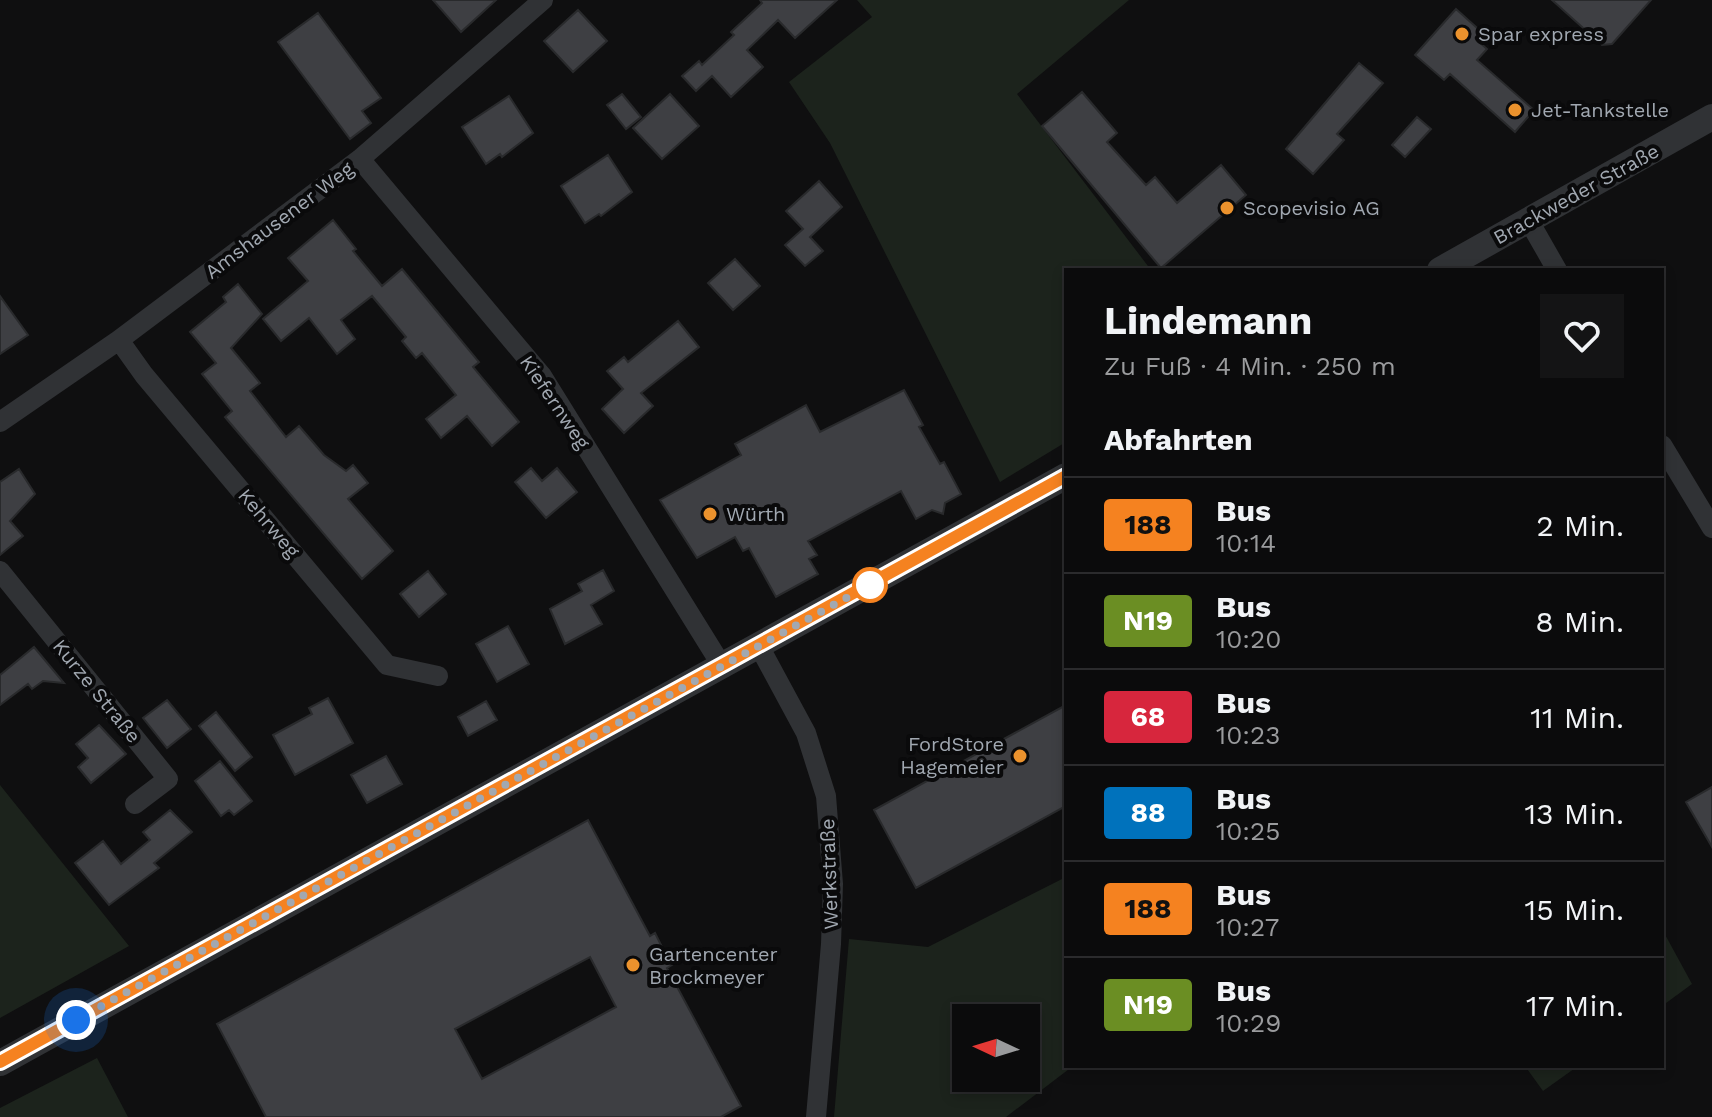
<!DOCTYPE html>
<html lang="de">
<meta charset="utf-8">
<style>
:root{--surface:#0b0b0c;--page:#141415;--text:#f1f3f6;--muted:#9a9b9d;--line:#2b2b2d}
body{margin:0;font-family:"Work Sans",sans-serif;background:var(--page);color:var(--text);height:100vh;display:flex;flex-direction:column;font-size:30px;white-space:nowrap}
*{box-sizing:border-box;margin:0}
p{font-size:26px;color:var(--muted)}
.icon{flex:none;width:44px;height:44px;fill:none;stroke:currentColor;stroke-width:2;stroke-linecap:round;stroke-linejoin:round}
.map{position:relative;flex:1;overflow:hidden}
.panel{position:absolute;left:1064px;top:268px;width:600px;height:800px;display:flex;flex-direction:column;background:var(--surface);border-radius:0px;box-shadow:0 4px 12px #0003,0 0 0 2px var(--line)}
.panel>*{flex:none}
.badge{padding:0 16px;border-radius:6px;font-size:28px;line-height:52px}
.needle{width:52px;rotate:274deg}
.buttons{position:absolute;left:952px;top:1004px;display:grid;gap:16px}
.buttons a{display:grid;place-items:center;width:88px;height:88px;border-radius:0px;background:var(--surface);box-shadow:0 4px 12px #0003,0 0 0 2px var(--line);font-size:40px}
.you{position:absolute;width:40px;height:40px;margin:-20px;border:6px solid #fff;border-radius:50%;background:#1a73e8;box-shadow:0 0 0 12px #1a73e833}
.map>.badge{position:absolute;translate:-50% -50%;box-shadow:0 0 0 4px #fff}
h2{padding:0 40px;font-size:30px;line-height:72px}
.round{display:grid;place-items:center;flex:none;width:84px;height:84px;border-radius:0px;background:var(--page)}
.summary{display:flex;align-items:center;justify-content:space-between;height:136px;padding:0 40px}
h1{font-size:38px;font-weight:700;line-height:60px}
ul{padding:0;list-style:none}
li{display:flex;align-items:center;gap:24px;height:96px;padding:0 40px;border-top:2px solid var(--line)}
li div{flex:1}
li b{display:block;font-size:30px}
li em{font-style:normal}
li .badge{min-width:88px;font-weight:700;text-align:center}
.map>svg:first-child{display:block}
.green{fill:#1c231c;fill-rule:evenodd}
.building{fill:#3e3f43;stroke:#292a2c;stroke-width:2;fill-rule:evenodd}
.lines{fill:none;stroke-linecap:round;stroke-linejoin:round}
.minor{stroke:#303235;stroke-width:20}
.tertiary{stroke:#303235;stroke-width:26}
.line-casing{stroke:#fff;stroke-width:18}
.line{stroke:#f58220;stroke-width:12}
.walk{stroke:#a1a8b1;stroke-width:8;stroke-dasharray:0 14.4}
.poi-dot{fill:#eb922d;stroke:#0a0a0b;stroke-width:3}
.stop-dot{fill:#fff;stroke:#f58220;stroke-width:4}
.labels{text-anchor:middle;stroke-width:8;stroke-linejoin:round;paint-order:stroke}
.poi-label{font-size:20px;fill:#a1a8b1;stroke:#0a0a0b;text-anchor:start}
.street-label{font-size:20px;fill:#a1a8b1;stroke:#0a0a0b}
</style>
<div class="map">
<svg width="1712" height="1117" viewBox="0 0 1712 1117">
<rect width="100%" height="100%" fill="#0f0f10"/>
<!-- green -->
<path class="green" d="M 857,0 L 1129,0 L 1017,94 L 1151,270 L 1066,270 L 1066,442 L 1000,482 L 830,143 L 789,82 L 872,17 Z
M 0,785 L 129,946 L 0,1018 Z
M 1066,877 L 1066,1066 L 1073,1066 L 1006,1117 L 834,1117 L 849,939 L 928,947 ZM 966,1018 L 1026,1018 L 1026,1078 L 966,1078 Z
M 1662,929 L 1692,984 L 1662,1006 Z
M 97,1058 L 128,1117 L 0,1117 L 0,1108 Z
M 1525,1066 L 1578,1066 L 1543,1091 Z"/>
<!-- building -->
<path class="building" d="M 433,0 L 496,0 L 461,32 Z
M 760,0 L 837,0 L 795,38 L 778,20 L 747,50 L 763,67 L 731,97 L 712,76 L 696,91 L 682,76 L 699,61 L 702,65 L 734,35 L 731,32 L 762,3 Z
M 1552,0 L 1651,0 L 1612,44 L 1602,45 Z
M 1456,9 L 1485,35 L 1479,42 L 1487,49 L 1477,60 L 1534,110 L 1515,132 L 1450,74 L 1444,80 L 1415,55 Z
M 578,10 L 607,41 L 573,72 L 544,41 Z
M 318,13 L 381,98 L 362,111 L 371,123 L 350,139 L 278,42 Z
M 1359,63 L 1383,83 L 1337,134 L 1344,140 L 1313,174 L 1286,149 Z
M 1082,92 L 1117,133 L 1107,142 L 1146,185 L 1155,177 L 1177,203 L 1221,165 L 1246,195 L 1161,268 L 1042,126 Z
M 622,94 L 641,117 L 626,129 L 607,105 Z
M 670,94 L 699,126 L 662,159 L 633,128 Z
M 509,96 L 533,133 L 502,157 L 500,154 L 486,164 L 462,127 Z
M 1417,117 L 1431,129 L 1405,157 L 1392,145 Z
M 608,155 L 632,192 L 601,216 L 599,214 L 585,223 L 561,186 Z
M 819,181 L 842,207 L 810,237 L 823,251 L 805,266 L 785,245 L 803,229 L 786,211 Z
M 333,220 L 356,249 L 353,251 L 382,286 L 402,269 L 479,362 L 473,367 L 519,422 L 492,446 L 467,416 L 441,438 L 426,419 L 456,395 L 422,353 L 416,358 L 402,341 L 406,337 L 372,296 L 341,320 L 355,339 L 337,354 L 309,318 L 281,341 L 263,319 L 308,281 L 288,258 Z
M 735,259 L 760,286 L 733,310 L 708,283 Z
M 238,284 L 262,314 L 231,348 L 260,383 L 250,391 L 286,437 L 299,426 L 324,455 L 346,471 L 353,465 L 368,483 L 348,499 L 393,551 L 362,579 L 225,417 L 232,411 L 202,374 L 216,363 L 190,332 L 226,302 L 223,297 Z
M 0,296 L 28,335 L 0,354 Z
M 678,321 L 699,347 L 641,393 L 653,406 L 624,433 L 602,409 L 623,389 L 607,371 L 624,357 L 628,362 Z
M 904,390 L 923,425 L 919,427 L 940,464 L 944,462 L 961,494 L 945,503 L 943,514 L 932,510 L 916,519 L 901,491 L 808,541 L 817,555 L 809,559 L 818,574 L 776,597 L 749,548 L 743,551 L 735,537 L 697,558 L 660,500 L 741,455 L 735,444 L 806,405 L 820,432 Z
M 531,468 L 542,481 L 557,468 L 577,492 L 546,518 L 515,482 Z
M 19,469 L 35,494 L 10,521 L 23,536 L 0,555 L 0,482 Z
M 603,570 L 614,591 L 591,605 L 602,624 L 565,644 L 550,609 L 582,591 L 578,584 Z
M 428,571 L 446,594 L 419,617 L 400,594 Z
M 508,626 L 529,664 L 497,682 L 476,644 Z
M 34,647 L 64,683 L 43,681 L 32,689 L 28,684 L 0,705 L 0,675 Z
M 328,698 L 353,743 L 295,775 L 273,735 L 312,714 L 309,708 Z
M 167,700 L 191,729 L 167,748 L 143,718 Z
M 486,701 L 497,720 L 468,736 L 458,717 Z
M 1066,705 L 1066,806 L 916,888 L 874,810 Z
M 216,712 L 252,757 L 235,771 L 199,726 Z
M 99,725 L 126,754 L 91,783 L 78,767 L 88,758 L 76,744 Z
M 386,756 L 402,784 L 367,803 L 351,775 Z
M 220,761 L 252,801 L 234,815 L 229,810 L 221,816 L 195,781 Z
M 1712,787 L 1712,847 L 1686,802 Z
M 170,810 L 192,832 L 154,863 L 159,868 L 109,905 L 75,863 L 103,841 L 121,864 L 150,840 L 143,832 Z
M 588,820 L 650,936 L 655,933 L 663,949 L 672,965 L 667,968 L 741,1106 L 721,1117 L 266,1117 L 217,1024 ZM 590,957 L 616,1007 L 482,1079 L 455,1029 Z"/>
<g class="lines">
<!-- minor -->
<path class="minor" d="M 360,159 L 542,376 L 722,666
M 1529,221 L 1557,270
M 119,340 L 144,375 L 387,665 L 438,676
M 0,422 L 119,340 L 360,159 L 543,0
M 1662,445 L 1712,528
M 0,571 L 168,779 L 135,804
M 759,646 L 806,733 L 826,796 L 833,884 L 831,944 L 816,1117"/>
<!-- tertiary -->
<path class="tertiary" d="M 1440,270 L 1712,117
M 0,1063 L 1066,476"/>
</g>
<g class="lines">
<!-- line casing -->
<g class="line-casing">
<path id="line" d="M 0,1062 L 1066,476"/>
</g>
<!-- line -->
<use href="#line" class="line"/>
<!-- walk -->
<path class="walk" d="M 76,1020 L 870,585"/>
</g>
<!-- markers -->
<g class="poi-dot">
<circle cx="1462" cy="34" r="8"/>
<circle cx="1515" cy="110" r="8"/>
<circle cx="1227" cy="208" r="8"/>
<circle cx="710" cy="514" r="8"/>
<circle cx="1020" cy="756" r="8"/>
<circle cx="633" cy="965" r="8"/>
</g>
<circle class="stop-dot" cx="870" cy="585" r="16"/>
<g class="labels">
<!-- poi labels -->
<g class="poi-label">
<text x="1478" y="41">Spar express</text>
<text x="1531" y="117">Jet-Tankstelle</text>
<text x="1243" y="215">Scopevisio AG</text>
<text x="726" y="521">Würth</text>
<text x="1004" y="751" text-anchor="end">FordStore<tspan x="1004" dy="23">Hagemeier</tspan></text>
<text x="649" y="961">Gartencenter<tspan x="649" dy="23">Brockmeyer</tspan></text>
</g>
<!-- street labels -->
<g class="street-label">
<text transform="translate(1576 194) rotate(-29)" y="7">Brackweder Straße</text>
<text transform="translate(279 220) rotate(-37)" y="7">Amshausener Weg</text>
<text transform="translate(555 402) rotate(56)" y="7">Kiefernweg</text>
<text transform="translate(269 523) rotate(50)" y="7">Kehrweg</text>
<text transform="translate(97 691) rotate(51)" y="7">Kurze Straße</text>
<text transform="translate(829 874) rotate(-92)" y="7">Werkstraße</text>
</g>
</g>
</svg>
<div class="buttons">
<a><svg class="needle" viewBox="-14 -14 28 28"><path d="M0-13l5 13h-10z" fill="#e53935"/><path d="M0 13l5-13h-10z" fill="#9a9b9d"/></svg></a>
</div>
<div class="you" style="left:76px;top:1020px"></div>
<section class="panel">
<div class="summary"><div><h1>Lindemann</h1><p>Zu Fuß · 4 Min. · 250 m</p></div><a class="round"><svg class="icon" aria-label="heart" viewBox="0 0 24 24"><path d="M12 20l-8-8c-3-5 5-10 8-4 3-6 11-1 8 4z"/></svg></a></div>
<h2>Abfahrten</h2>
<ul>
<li><span class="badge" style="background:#f58220;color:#111">188</span><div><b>Bus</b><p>10:14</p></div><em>2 Min.</em></li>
<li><span class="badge" style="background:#6b8e23;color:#fff">N19</span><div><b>Bus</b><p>10:20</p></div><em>8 Min.</em></li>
<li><span class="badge" style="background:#d7263d;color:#fff">68</span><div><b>Bus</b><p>10:23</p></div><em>11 Min.</em></li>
<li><span class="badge" style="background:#0072bc;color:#fff">88</span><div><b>Bus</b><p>10:25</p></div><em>13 Min.</em></li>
<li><span class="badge" style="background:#f58220;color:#111">188</span><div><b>Bus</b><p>10:27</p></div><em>15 Min.</em></li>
<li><span class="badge" style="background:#6b8e23;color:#fff">N19</span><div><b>Bus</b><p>10:29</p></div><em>17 Min.</em></li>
</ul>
</section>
</div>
